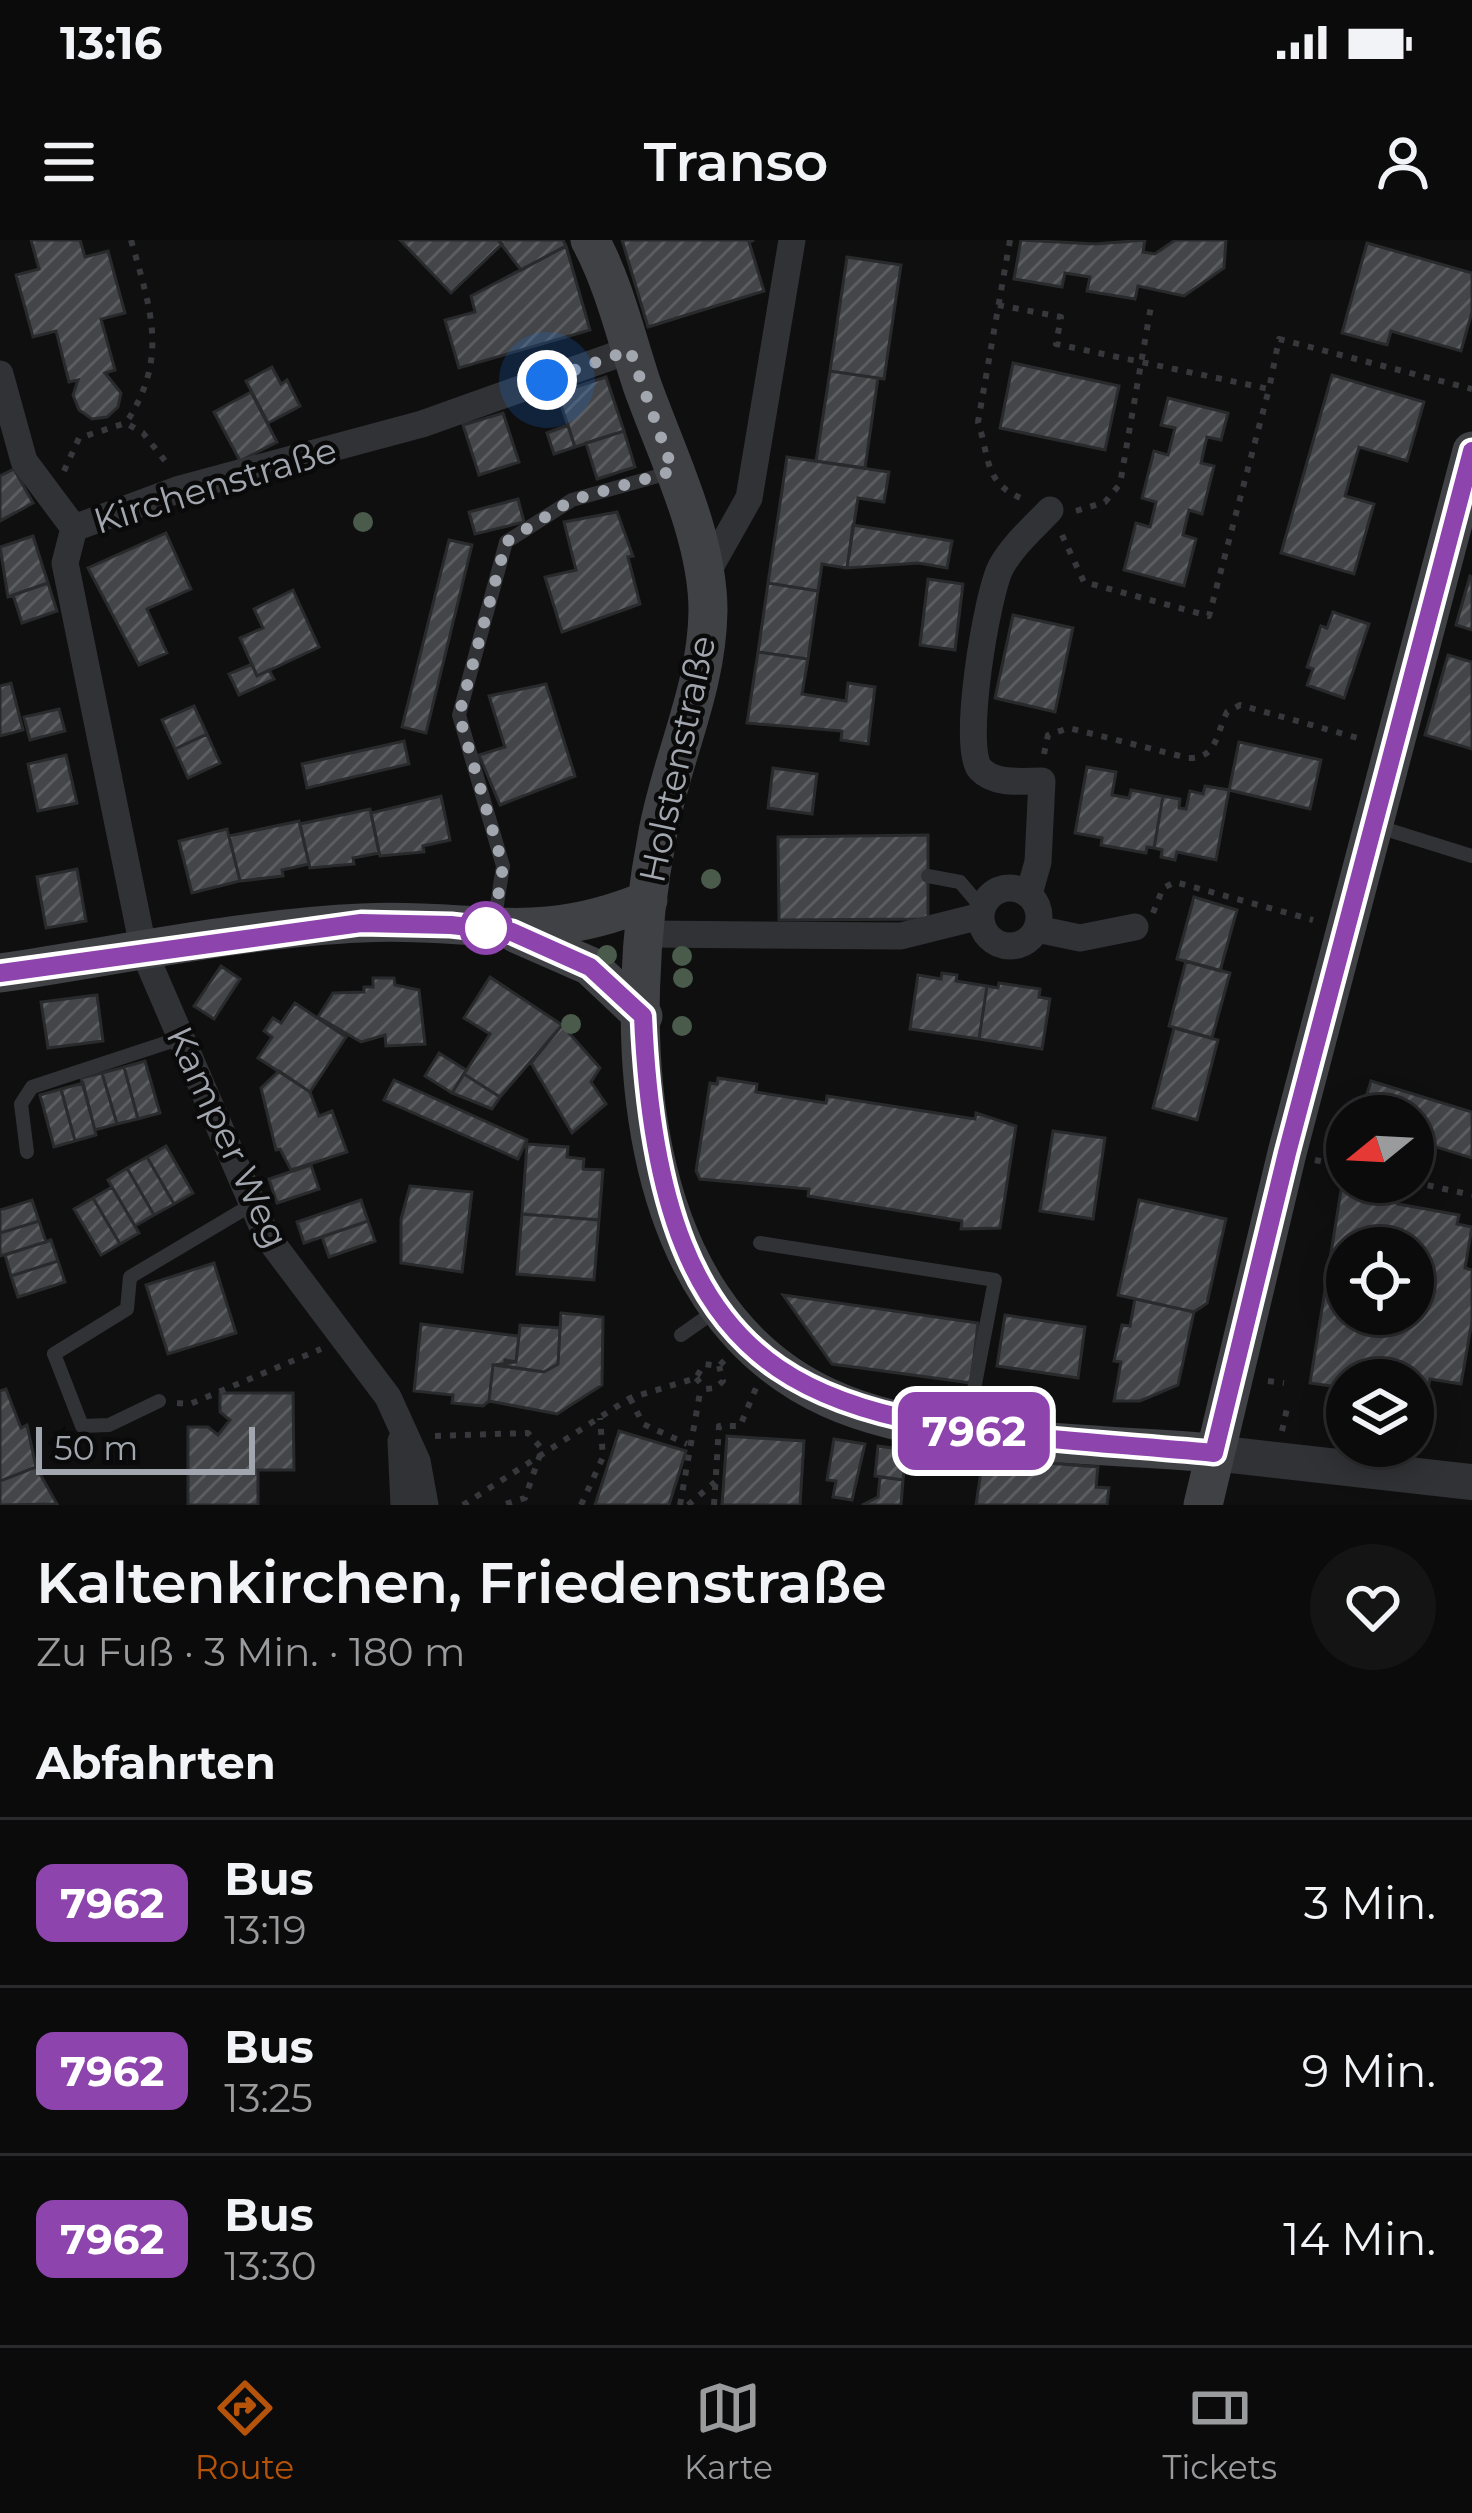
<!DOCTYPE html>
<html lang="de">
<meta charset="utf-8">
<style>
:root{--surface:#0b0b0c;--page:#141415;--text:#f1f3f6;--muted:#9a9b9d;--line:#2b2b2d;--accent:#b45309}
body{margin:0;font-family:Montserrat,sans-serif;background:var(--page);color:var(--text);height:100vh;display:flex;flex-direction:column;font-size:45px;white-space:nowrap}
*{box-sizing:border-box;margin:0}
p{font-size:39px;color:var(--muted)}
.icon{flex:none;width:66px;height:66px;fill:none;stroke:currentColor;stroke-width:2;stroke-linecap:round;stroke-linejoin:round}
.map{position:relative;height:1265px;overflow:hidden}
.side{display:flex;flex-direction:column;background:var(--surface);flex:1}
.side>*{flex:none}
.badge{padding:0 24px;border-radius:18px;font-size:42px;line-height:78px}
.needle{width:78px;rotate:252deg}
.controls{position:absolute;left:1326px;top:855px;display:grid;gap:24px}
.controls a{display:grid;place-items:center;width:108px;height:108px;border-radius:50%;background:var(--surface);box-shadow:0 6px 30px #0003,0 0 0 3px var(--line);font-size:60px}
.scale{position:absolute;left:36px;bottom:30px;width:219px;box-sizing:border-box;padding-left:12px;border:6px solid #a2a7af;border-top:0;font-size:33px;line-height:42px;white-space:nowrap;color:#a2a7af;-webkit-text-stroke:9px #0a0a0b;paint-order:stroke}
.you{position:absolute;width:60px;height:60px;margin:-30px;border:9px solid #fff;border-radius:50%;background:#1a73e8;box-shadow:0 0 0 18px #1a73e833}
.map>.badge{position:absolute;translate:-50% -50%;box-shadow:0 0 0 6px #fff}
h2{padding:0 36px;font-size:45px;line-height:108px}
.round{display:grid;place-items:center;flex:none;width:126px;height:126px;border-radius:63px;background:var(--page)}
.headline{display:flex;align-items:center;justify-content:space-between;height:204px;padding:0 36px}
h1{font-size:57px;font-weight:600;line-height:90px}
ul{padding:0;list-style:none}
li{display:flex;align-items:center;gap:36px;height:168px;padding:0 36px;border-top:3px solid var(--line)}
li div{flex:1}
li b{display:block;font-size:45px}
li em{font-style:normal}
li .badge{min-width:132px;font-weight:700;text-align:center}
.status{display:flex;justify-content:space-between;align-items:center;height:84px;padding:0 60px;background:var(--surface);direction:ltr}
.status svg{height:33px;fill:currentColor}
header{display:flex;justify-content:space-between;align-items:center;height:156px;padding:0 36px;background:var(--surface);font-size:54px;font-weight:600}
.menu{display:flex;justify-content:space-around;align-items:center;height:168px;border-top:3px solid var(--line);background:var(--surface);font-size:33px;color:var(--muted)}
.menu a{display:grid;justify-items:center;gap:6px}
.menu .current{color:var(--accent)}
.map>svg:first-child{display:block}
.building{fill:url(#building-hatch);stroke:#292a2c;stroke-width:3;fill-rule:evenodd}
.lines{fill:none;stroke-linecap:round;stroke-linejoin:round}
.path{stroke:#37383c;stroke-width:6;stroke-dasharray:6 9;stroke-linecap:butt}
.service{stroke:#313235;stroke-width:14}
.minor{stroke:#313235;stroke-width:27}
.tertiary{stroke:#313235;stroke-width:36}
.secondary{stroke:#3f4144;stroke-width:39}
.tree{fill:#4a5b4b}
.line-casing{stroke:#fff;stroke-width:27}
.line{stroke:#8e44ad;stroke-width:18}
.walk{stroke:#a2a7af;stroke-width:12;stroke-dasharray:0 21.6}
.stop-dot{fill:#fff;stroke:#8e44ad;stroke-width:6}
.labels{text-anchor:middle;stroke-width:9;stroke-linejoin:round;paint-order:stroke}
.street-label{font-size:36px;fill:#a2a7af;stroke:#0a0a0b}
</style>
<div class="status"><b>13:16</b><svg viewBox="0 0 49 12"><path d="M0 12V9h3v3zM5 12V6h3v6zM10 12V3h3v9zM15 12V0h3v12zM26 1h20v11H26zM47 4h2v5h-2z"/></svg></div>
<header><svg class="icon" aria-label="menu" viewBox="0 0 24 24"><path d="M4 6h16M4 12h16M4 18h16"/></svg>Transo<svg class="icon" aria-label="person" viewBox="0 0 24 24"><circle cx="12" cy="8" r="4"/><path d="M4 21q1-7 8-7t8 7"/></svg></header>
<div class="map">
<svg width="1472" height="1265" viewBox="0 0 1472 1265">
<defs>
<pattern id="building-hatch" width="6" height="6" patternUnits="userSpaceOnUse" patternTransform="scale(3)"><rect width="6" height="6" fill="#434548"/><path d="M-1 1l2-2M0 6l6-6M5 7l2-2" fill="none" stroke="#5b5d60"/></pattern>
</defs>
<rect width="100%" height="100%" fill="#0f0f10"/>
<!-- building -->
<path class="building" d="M 31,0 L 80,0 L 85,17 L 108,11 L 125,73 L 101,79 L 115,130 L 105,133 L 121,153 L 118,167 L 107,177 L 92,179 L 79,170 L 73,155 L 78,140 L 69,142 L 56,91 L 33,97 L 16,35 L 39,29 Z
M 400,0 L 498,0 L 502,4 L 451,53 Z
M 498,0 L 563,0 L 566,6 L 521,30 Z
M 622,0 L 754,0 L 749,2 L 764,51 L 648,87 Z
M 1021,0 L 1095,4 L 1145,0 L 1143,12 L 1155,14 L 1175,0 L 1226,0 L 1224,28 L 1184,56 L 1138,46 L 1135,59 L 1087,51 L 1090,37 L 1065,33 L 1062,47 L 1014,39 Z
M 1367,3 L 1472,33 L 1472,72 L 1461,111 L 1391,91 L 1387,105 L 1342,93 Z
M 566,6 L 590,90 L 459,128 L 445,80 L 475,72 L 471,56 Z
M 847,17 L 901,25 L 884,139 L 830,131 Z
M 1013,123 L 1119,146 L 1105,210 L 1000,188 Z
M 272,127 L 281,144 L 287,140 L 300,166 L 268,183 L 246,141 Z
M 830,131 L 878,138 L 865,228 L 816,221 Z
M 1332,135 L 1424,162 L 1407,221 L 1359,207 L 1345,256 L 1374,264 L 1354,334 L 1281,313 Z
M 606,137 L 624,191 L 575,207 L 557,153 Z
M 251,152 L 277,202 L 240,221 L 214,172 Z
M 1168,158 L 1228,173 L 1221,200 L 1207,197 L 1201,223 L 1214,226 L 1202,274 L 1189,270 L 1183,295 L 1196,299 L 1184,346 L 1124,330 L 1136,283 L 1150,287 L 1156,262 L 1142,258 L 1154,211 L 1168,215 L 1175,188 L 1161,185 Z
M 503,173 L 519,222 L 479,235 L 463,185 Z
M 568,185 L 575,207 L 554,214 L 547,193 Z
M 624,191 L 635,227 L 597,239 L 586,203 Z
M 787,217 L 889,232 L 884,262 L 858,258 L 847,328 L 822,324 L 818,351 L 768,343 Z
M 14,229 L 33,263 L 0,281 L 0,236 Z
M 518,259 L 524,282 L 475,294 L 469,272 Z
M 617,272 L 633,316 L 628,317 L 640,364 L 562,392 L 545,337 L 576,330 L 564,282 Z
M 853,285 L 952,301 L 947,328 L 919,323 L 847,328 Z
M 166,293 L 191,349 L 147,369 L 167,413 L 139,425 L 88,328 Z
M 33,296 L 48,343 L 8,357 L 0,307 Z
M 449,300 L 472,305 L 426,493 L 402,487 Z
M 1470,336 L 1472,337 L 1472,390 L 1456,385 Z
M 928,339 L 963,344 L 955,410 L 920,405 Z
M 48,343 L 57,371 L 22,383 L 13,355 Z
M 768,343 L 818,351 L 808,419 L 758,412 Z
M 293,350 L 319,407 L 257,436 L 240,398 L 263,388 L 254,369 Z
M 1333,372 L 1369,384 L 1344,458 L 1307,445 L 1313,429 L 1307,427 L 1321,386 L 1327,388 Z
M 1013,375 L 1073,388 L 1055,472 L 995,458 Z
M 758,412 L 808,419 L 802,454 L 846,461 L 848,443 L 875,447 L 868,504 L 841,500 L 842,491 L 747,483 Z
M 1448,415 L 1472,422 L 1472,509 L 1425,495 Z
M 252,424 L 257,436 L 269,430 L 274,439 L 239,455 L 229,434 Z
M 11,443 L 23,490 L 0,496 L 0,446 Z
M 546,444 L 575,536 L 500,565 L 479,515 L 505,507 L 489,456 Z
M 194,466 L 207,494 L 175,509 L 162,480 Z
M 59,469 L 65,491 L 30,500 L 24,477 Z
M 207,494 L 220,523 L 188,538 L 175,509 Z
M 404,501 L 409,524 L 307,548 L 302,524 Z
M 1239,502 L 1321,520 L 1310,569 L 1229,550 Z
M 66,515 L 77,563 L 38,571 L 28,524 Z
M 1087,527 L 1116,532 L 1112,555 L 1129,558 L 1131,550 L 1163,556 L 1154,608 L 1147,607 L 1146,613 L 1101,605 L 1102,598 L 1075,593 Z
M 773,528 L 817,534 L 812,574 L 768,568 Z
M 1205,546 L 1229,550 L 1216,620 L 1177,612 L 1175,620 L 1161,617 L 1162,610 L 1154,608 L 1163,556 L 1180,559 L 1179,568 L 1186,569 L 1190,551 L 1203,554 Z
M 441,556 L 450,600 L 423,606 L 424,612 L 380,616 L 371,573 Z
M 370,569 L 379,613 L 353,618 L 354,624 L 310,628 L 300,584 Z
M 299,581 L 309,624 L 282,630 L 283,636 L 240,641 L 229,596 Z
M 227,589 L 240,641 L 192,653 L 179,601 Z
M 928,595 L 928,679 L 779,680 L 778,597 Z
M 77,629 L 86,681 L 46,688 L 37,637 Z
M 1194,657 L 1237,670 L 1220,731 L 1177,719 Z
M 1186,721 L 1230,733 L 1212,798 L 1169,786 Z
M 221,726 L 240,739 L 214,779 L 194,766 Z
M 942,733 L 957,735 L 956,741 L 987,746 L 979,799 L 910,789 L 918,735 L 941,739 Z
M 490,737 L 562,785 L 500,857 L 464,834 L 490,794 L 464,778 Z
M 373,738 L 394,738 L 395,745 L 419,750 L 425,804 L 386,806 L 385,795 L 361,802 L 318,777 L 333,753 L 364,752 L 364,747 L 373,747 Z
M 999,743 L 1040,749 L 1039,757 L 1050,759 L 1042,809 L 979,799 L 987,746 L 998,748 Z
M 97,755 L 103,801 L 48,808 L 41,762 Z
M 295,763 L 346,797 L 310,852 L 258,818 L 272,797 L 264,791 L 273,778 L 281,783 Z
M 562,785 L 600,828 L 591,842 L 606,864 L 572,893 L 531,823 Z
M 1174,788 L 1218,800 L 1197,880 L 1153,868 Z
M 439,813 L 466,830 L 452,853 L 425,836 Z
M 145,821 L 160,873 L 138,879 L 124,827 Z
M 124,827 L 138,879 L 117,884 L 102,833 Z
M 279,831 L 310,852 L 319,876 L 332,871 L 347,912 L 291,930 L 280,909 L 276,910 L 261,848 Z
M 102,833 L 117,884 L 95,890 L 81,838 Z
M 464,834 L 500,857 L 492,869 L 452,853 Z
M 718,838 L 757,844 L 756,852 L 826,863 L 827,856 L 975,879 L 976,873 L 1016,886 L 1000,988 L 961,989 L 962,981 L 808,956 L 809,949 L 700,939 L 696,931 L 710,843 L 717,844 Z
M 394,840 L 527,900 L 518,919 L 384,860 Z
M 1371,841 L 1472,872 L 1472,918 L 1413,900 L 1413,876 L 1360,876 Z
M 83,843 L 96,895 L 75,901 L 61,849 Z
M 61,849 L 75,901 L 54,907 L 40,855 Z
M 1053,891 L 1105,898 L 1093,979 L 1040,971 Z
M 527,904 L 568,907 L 567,917 L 584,919 L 583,929 L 603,930 L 599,980 L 522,974 Z
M 166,906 L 193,953 L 174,964 L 147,917 Z
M 147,917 L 174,964 L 154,975 L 127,928 Z
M 311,925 L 319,949 L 277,963 L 269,939 Z
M 127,928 L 154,975 L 135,986 L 108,940 Z
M 1344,932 L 1347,942 L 1402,942 L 1398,964 L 1459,975 L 1457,984 L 1472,987 L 1465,1028 L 1472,1030 L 1472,1081 L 1461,1144 L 1430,1139 L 1423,1174 L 1413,1172 L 1413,1140 L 1347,1140 L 1347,1160 L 1336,1158 L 1338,1147 L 1310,1143 ZM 1347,1008 L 1413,1008 L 1413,1074 L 1347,1074 Z
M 410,946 L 472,952 L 462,1032 L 401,1023 L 401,979 Z
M 112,947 L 139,993 L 120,1004 L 93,958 Z
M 93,958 L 120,1004 L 101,1015 L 74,969 Z
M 32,960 L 39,981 L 0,993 L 0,970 Z
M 361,960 L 368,981 L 304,1003 L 297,982 Z
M 1139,960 L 1226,979 L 1207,1063 L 1194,1072 L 1118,1055 Z
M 522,974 L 599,980 L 594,1040 L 517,1034 Z
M 39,981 L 46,1002 L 0,1016 L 0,993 Z
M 368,981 L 375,1001 L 329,1017 L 322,997 Z
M 51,1000 L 58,1021 L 11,1036 L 5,1015 Z
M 58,1021 L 65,1042 L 18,1057 L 11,1036 Z
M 214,1023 L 236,1093 L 168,1114 L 146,1045 Z
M 783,1055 L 978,1083 L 971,1143 L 832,1124 Z
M 1135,1059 L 1194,1072 L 1178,1145 L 1140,1161 L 1114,1161 L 1121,1122 L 1114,1121 L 1122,1085 L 1130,1086 Z
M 561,1073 L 603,1077 L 602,1145 L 557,1174 L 489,1161 L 493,1125 L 544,1132 L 558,1124 Z
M 1005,1075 L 1085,1087 L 1078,1138 L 997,1126 Z
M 421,1084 L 519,1096 L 516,1122 L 493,1125 L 489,1161 L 483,1166 L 452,1163 L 453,1155 L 414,1151 Z
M 520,1085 L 560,1088 L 558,1124 L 544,1132 L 505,1126 L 505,1120 L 516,1122 Z
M 6,1149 L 21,1188 L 27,1185 L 36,1227 L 0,1241 L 0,1151 Z
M 220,1153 L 293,1153 L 294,1230 L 258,1230 L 258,1265 L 188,1265 L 188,1187 L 208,1187 L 218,1195 L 230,1180 L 220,1172 Z
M 619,1191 L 686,1211 L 669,1265 L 595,1265 Z
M 727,1196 L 804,1201 L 800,1265 L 722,1265 Z
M 834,1199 L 865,1204 L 852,1260 L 833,1257 L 836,1241 L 827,1240 Z
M 878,1206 L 907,1210 L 903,1240 L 875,1236 Z
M 983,1218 L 1098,1227 L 1096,1247 L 1109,1248 L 1107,1265 L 976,1265 Z
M 36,1227 L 57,1264 L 0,1265 L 0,1241 Z
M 880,1237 L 903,1240 L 901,1265 L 862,1265 L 878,1257 Z"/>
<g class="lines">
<!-- path -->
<path class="path" d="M 131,0 C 151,71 169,117 126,183 L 143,193 L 169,226
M 1010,0 L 978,182 C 990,217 983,243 1023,259
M 998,65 L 1061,77 L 1056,104 L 1269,149 L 1279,99 L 1472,149
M 64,231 L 79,198 L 126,183
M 1076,271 L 1105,262 L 1120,244 L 1151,66
M 1062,295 L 1084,342 L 1209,376 L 1269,149
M 1044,514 L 1048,495 L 1069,488 L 1188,518 C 1217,519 1216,494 1227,472 L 1240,465 L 1365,500
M 1153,673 L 1163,648 L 1175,642 L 1313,680
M 1315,920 L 1347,927
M 1413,942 L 1472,955
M 696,1138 L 706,1149 L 716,1148 L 723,1141 L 719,1126
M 1268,1141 L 1284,1143
M 630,1158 L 643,1184 L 687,1204
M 177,1163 L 190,1164 L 321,1109
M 1282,1191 L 1288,1164
M 435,1196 L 528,1193 L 542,1209 L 525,1258 L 502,1265
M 463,1265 L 630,1158 L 696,1138 L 704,1124 L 719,1126 L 725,1120
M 581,1265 L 603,1217 L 600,1178
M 680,1265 L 701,1147
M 688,1265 L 715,1242
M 714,1265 L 719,1186 L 740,1186 L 756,1148"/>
<!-- service -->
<path class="service" d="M 1379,587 L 1472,616
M 928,636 L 960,642 L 982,668
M 494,684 L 503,626 L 459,475 L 506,302 L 572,260 L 672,232
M 27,912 L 21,864 L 32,847 L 181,798
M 760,1003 L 995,1040 L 966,1191
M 681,1095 L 718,1069
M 159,1161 L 109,1185 L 82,1186 L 54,1114 L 127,1069 L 130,1037 L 253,964"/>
<!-- minor -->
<path class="minor" d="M 0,134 L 24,221 L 74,288
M 705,336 L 749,258 L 792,0
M981 677a29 29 0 1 1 58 0a29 29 0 1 1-58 0Z
M 1029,654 L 1038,622 L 1042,541 C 1022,541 995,545 980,529 C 961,509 987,353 1001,327 C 1013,305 1033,288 1050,270
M 1037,689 L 1080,698 L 1135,687
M 646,694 L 901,696 L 981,676
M 401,1201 L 404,1265
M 425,1265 L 417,1221 L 388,1157 L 266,995 L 144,712 L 65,323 L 74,288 L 180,249 L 422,184 L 630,110"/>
<!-- tertiary -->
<path class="tertiary" d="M 1214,1213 L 1472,1242"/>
<!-- secondary -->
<path class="secondary" d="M 590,0 C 614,44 626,97 642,145 C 667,215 708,296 708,371 C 707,449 672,517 658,592 C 621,781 626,1065 829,1158 C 931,1205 1100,1203 1214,1213
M 517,694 L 590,726 L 643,776
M 0,733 C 116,716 245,688 362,683 C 476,677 534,708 648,660
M 1203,1265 L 1287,913 L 1472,211"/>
</g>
<!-- trees -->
<g class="tree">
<circle cx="363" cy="282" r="10"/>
<circle cx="711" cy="639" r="10"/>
<circle cx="607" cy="715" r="10"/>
<circle cx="682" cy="716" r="10"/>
<circle cx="683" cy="738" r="10"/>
<circle cx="571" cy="784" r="10"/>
<circle cx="682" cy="786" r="10"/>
</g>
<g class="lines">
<!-- line casing -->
<g class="line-casing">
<path id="line" d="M 0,733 L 361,683 L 451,685 L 512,692 L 590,727 L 643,776 C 661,1206 862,1180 1214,1213 L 1287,913 L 1472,211"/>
</g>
<!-- line -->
<use href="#line" class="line"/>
<!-- walk -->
<path class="walk" d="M 486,688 L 493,689 L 503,626 L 459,475 L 506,302 L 572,260 L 673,231 L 630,110 L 547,140"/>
</g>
<!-- markers -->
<circle class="stop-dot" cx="486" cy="688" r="24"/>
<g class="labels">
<!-- street labels -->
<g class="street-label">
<text transform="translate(215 245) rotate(-17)" y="13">Kirchenstraße</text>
<text transform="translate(677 519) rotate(-78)" y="13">Holstenstraße</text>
<text transform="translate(228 897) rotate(65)" y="13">Kamper Weg</text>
</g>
</g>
</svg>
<div class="controls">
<a><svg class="needle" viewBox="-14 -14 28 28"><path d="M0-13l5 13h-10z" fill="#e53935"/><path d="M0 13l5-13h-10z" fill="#9a9b9d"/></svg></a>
<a><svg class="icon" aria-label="locate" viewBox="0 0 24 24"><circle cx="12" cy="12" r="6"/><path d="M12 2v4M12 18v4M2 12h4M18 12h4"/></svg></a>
<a><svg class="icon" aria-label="layers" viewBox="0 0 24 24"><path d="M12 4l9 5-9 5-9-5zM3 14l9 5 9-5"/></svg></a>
</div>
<div class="scale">50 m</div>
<div class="you" style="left:547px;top:140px"></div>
<b class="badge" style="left:974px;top:1191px;background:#8e44ad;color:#fff">7962</b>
</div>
<section class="side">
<div class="headline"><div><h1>Kaltenkirchen, Friedenstraße</h1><p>Zu Fuß · 3 Min. · 180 m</p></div><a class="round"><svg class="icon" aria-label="heart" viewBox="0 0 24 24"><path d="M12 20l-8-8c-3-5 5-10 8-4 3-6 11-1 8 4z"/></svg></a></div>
<h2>Abfahrten</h2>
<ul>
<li><span class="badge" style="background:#8e44ad;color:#fff">7962</span><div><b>Bus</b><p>13:19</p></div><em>3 Min.</em></li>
<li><span class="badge" style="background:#8e44ad;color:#fff">7962</span><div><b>Bus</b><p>13:25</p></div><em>9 Min.</em></li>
<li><span class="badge" style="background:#8e44ad;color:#fff">7962</span><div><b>Bus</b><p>13:30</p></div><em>14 Min.</em></li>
</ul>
</section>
<nav class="menu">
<a class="current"><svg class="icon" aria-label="directions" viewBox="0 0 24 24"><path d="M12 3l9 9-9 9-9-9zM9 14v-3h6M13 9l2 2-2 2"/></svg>Route</a>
<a><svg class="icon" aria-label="map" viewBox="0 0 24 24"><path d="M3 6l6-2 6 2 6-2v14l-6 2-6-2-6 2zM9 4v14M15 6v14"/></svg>Karte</a>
<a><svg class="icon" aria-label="tickets" viewBox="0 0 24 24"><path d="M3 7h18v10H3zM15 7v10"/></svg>Tickets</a>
</nav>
